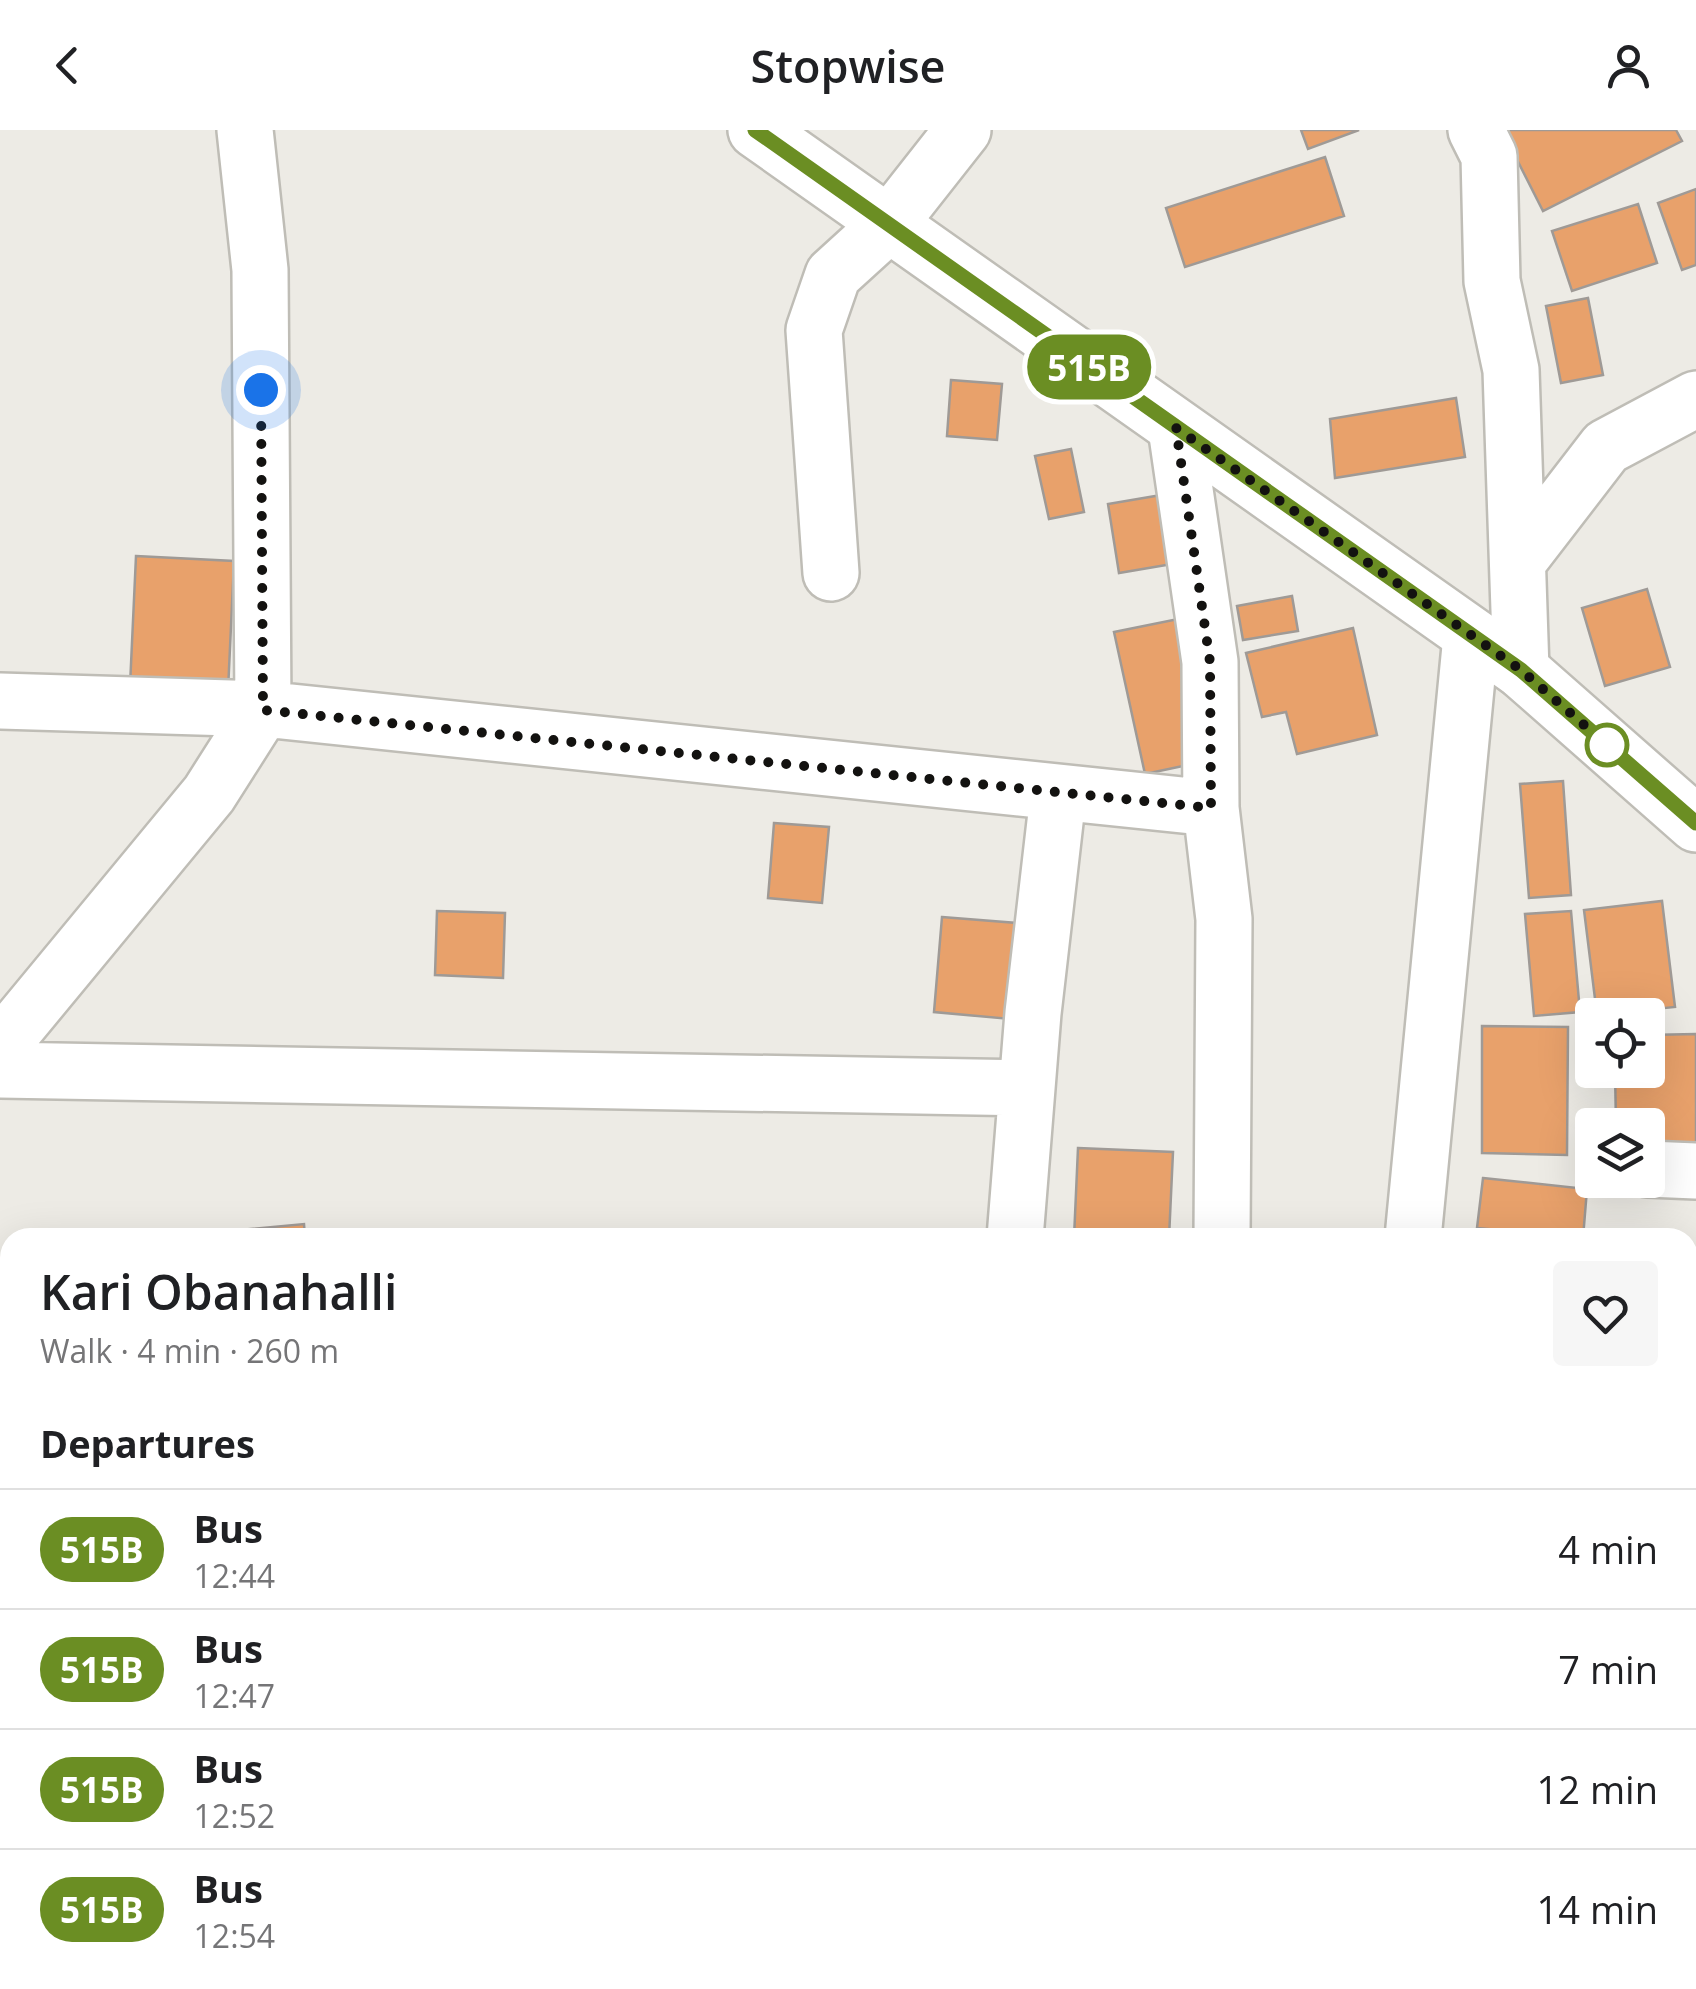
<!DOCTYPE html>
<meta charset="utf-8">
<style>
:root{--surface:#fff;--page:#f6f6f6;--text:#202124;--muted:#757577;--line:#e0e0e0}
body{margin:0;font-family:"Open Sans",sans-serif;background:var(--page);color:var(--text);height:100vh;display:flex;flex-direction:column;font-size:38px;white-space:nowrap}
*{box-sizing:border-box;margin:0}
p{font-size:32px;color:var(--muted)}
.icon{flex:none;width:55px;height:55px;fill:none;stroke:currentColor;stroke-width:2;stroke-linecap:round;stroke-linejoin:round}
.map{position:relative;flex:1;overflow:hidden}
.drawer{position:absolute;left:0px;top:1098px;width:1698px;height:762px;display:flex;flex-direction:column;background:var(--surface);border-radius:30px 30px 0 0;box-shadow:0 10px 40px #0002}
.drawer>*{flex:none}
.badge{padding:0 20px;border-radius:32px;font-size:35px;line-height:65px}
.tools{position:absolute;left:1575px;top:868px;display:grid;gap:20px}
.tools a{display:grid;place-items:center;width:90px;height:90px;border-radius:10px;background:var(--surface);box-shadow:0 10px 40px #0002;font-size:50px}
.you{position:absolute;width:50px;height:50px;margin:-25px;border:8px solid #fff;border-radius:50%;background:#1a73e8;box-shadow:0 0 0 15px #1a73e833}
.map>.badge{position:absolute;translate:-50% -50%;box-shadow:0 0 0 5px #fff}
h2{padding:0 40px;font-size:38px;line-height:90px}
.round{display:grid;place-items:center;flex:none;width:105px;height:105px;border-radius:10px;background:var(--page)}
.headline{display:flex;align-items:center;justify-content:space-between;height:170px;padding:0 40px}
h1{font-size:48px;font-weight:600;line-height:75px}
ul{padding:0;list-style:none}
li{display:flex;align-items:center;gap:30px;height:120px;padding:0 40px;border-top:2px solid var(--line)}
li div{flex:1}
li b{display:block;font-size:38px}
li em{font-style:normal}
li .badge{min-width:110px;font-weight:700;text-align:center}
header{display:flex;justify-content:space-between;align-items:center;height:130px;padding:0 40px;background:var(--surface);font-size:45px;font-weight:600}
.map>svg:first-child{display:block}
.building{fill:#e8a16b;stroke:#9f9a96;stroke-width:2.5}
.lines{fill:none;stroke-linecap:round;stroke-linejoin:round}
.minor-casing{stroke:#bfbdb6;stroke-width:60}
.major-casing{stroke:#bfbdb6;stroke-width:60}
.minor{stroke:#fff;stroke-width:55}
.major{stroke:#fff;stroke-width:55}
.line-casing{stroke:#fff;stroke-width:22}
.line{stroke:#6b8e23;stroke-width:15}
.walk{stroke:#131210;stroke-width:10;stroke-dasharray:0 18}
.stop-dot{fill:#fff;stroke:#6b8e23;stroke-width:5}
</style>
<header><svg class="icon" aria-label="back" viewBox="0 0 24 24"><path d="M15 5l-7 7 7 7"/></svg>Stopwise<svg class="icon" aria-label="person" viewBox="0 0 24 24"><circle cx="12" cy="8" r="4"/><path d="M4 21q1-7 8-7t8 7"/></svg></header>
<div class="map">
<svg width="1696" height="1859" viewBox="0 0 1696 1859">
<rect width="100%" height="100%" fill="#edebe5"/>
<!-- building -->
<path class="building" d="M 1301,0 L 1359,0 L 1308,19 Z
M 1502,0 L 1676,0 L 1682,11 L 1543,81 Z
M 1325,27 L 1344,86 L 1185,137 L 1166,78 Z
M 1696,59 L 1696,135 L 1682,140 L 1658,73 Z
M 1638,74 L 1657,133 L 1572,161 L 1552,101 Z
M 1588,168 L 1603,245 L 1561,253 L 1546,176 Z
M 951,250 L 1002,254 L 997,310 L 947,306 Z
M 1456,268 L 1465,327 L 1335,348 L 1330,289 Z
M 1071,319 L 1084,382 L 1049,389 L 1035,326 Z
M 1173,363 L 1184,432 L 1119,443 L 1108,374 Z
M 136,426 L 234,431 L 228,561 L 130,556 Z
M 1647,459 L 1670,537 L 1605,556 L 1582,478 Z
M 1292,466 L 1298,501 L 1243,510 L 1237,476 Z
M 1188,487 L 1183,636 L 1145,644 L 1114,502 Z
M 1353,498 L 1377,605 L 1297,624 L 1286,582 L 1262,587 L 1246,523 Z
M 1563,651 L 1571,765 L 1529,768 L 1520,654 Z
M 774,693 L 829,697 L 822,773 L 768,768 Z
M 1662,771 L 1675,877 L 1597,885 L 1584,780 Z
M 437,781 L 505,783 L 503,848 L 435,845 Z
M 1571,781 L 1580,882 L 1534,886 L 1525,784 Z
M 942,787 L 1017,793 L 1010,889 L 934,882 Z
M 1482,896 L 1568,897 L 1567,1025 L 1482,1023 Z
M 1696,904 L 1696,1020 L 1648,1021 L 1648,995 L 1616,995 L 1615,940 L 1648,940 L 1648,905 Z
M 1078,1018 L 1173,1022 L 1169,1108 L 1074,1108 Z
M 1483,1048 L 1587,1059 L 1583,1108 L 1477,1098 Z
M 304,1094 L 305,1108 L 164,1107 Z
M 891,1850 L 983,1850 L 983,1859 L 891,1859 Z"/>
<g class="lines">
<!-- minor casing -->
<g class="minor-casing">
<path id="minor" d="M 1476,0 L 1489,26 L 1492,151 L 1511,240 L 1521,540
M 1176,298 L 1210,532 L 1211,678 L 1224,789 L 1222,1108
M 1519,430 L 1606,317 L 1696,269
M 831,443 L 814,200 L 833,145 L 889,94 L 963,0
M 0,571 L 263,579 L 1211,678
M 0,917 L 209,664 L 263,579 L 260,140 L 245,0
M 0,940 L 1026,958
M 1648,1039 L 1696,1041
M 1015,1108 L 1033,883 L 1058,666
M 1413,1108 L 1471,506
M 0,1215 L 10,1215
M 1688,1323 L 1696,1323
M 0,1449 L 10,1449
M 1688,1639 L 1696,1639
M 0,1773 L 10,1773
M 584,1850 L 584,1859
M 1005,1850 L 1006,1859
M 1278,1850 L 1278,1859
M 754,1859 L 754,1850"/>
</g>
<!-- major casing -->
<g class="major-casing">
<path id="major" d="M 756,0 L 1521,540 L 1696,694"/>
</g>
<!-- minor -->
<use href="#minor" class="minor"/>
<!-- major -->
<use href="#major" class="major"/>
</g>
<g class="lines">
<!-- line casing -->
<g class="line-casing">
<path id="line" d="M 755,0 L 1521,540 L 1696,693"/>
</g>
<!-- line -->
<use href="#line" class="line"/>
<!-- walk -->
<path class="walk" d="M 261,260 L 263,580 L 1211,678 L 1210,532 L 1176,298 L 1521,540 L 1607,615"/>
</g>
<!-- markers -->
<circle class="stop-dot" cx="1607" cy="615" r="20"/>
</svg>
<div class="tools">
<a><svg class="icon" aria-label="locate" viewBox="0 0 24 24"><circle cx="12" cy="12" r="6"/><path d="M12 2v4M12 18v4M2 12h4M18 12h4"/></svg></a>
<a><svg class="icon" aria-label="layers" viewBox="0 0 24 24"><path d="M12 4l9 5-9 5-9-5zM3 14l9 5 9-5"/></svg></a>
</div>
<div class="you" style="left:261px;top:260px"></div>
<b class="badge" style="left:1089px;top:237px;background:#6b8e23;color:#fff">515B</b>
<section class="drawer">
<div class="headline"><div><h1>Kari Obanahalli</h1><p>Walk · 4 min · 260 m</p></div><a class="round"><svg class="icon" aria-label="heart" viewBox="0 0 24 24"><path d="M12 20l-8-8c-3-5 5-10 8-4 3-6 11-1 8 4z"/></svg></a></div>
<h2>Departures</h2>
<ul>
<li><span class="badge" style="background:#6b8e23;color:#fff">515B</span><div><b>Bus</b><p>12:44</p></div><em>4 min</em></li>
<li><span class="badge" style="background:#6b8e23;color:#fff">515B</span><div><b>Bus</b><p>12:47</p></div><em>7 min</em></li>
<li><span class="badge" style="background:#6b8e23;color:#fff">515B</span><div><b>Bus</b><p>12:52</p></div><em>12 min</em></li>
<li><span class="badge" style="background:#6b8e23;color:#fff">515B</span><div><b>Bus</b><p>12:54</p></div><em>14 min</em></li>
</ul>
</section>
</div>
